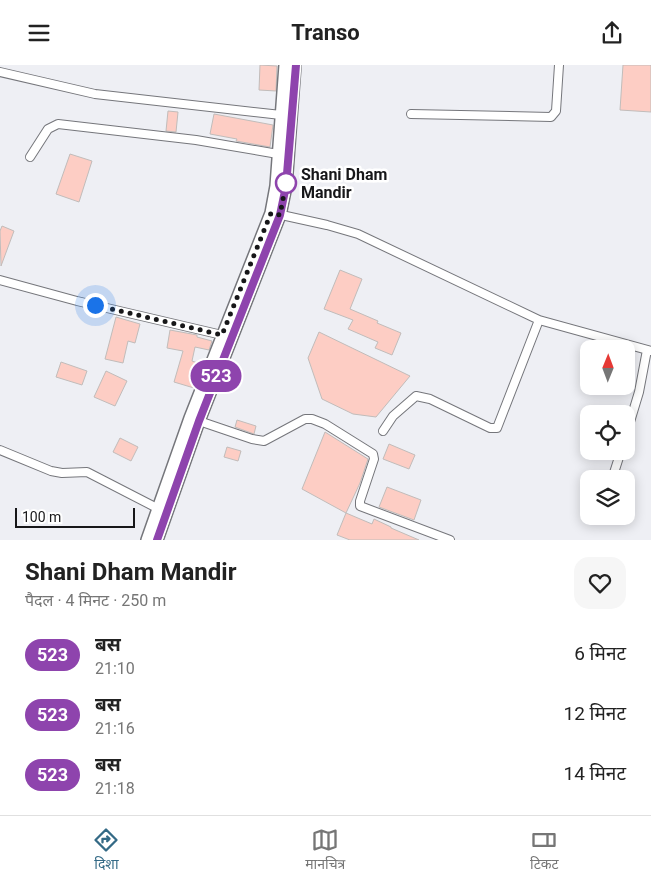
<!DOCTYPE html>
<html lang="hi">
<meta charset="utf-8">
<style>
:root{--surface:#fff;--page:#f6f6f6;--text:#222;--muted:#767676;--line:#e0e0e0;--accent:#346a86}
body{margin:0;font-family:Roboto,"Noto Sans Devanagari",sans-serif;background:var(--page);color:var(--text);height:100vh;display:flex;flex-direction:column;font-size:19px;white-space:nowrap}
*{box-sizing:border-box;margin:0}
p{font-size:16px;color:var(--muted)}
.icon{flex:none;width:28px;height:28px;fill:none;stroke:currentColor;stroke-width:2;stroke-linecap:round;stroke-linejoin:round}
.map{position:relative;height:475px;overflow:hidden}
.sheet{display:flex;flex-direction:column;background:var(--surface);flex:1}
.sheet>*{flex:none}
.badge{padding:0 10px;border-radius:16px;font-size:18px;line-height:32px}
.needle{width:32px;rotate:1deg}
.fabs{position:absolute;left:580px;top:275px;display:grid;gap:10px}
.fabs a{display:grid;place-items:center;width:55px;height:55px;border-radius:10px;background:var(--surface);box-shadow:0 2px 12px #0003;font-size:25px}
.scale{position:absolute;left:15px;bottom:12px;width:120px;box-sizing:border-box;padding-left:5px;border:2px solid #171719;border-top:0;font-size:14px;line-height:18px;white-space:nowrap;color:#171719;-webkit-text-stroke:4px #fff;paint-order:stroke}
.you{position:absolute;width:25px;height:25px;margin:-12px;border:4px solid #fff;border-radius:50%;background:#1a73e8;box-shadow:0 0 0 8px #1a73e833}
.map>.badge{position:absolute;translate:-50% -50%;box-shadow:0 0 0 2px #fff}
.round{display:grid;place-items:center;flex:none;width:52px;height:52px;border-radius:15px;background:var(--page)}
.headline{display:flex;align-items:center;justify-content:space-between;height:85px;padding:0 25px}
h1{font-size:24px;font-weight:700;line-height:38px}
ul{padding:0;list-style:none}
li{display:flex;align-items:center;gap:15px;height:60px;padding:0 25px}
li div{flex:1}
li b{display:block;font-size:19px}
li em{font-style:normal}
li .badge{min-width:55px;font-weight:700;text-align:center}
header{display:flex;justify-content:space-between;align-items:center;height:65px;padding:0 25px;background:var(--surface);font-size:22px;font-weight:700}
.tabs{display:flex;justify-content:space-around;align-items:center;height:70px;border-top:1px solid var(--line);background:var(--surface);font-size:14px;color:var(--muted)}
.tabs a{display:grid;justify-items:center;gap:2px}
.tabs .on{color:var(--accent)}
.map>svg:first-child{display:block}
.building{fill:#fdcdc4;stroke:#c1bcba}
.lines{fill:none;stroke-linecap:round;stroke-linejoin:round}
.minor-casing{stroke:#75767b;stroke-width:10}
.secondary-casing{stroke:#75767b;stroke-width:14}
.minor{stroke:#fff;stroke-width:8}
.secondary{stroke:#fff;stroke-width:11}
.line-casing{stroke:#fff;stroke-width:11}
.line{stroke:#8e44ad;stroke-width:8}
.walk{stroke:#171719;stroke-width:5;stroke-dasharray:0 9}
.stop-dot{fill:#fff;stroke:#8e44ad;stroke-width:2.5}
.labels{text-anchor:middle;stroke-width:5;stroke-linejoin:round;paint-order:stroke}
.stop-label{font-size:16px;font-weight:bold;fill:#171719;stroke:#fff;text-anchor:start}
</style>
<header><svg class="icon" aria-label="menu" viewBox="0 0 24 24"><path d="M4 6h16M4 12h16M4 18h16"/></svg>Transo<svg class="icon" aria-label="share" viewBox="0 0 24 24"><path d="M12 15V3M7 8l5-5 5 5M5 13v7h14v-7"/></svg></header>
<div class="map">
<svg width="651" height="475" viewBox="0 0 651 475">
<rect width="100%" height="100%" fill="#eeeff4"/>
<!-- building -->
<path class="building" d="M 260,0 L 277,1 L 276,26 L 259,25 Z
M 623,0 L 651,0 L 651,47 L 620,45 Z
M 168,46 L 178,47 L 176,67 L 166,66 Z
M 214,49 L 273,60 L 270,82 L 236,76 L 237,74 L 210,69 Z
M 70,89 L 92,96 L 79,137 L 56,129 Z
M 2,161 L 14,166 L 1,201 L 0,166 Z
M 340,205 L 362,214 L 350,244 L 378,256 L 377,258 L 401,268 L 392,290 L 375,283 L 378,277 L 348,264 L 353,255 L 324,244 Z
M 116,252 L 140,259 L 135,278 L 128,276 L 123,298 L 105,294 Z
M 170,265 L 197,270 L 197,272 L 212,276 L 209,285 L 195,282 L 192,296 L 203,300 L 194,323 L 174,317 L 183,286 L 167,283 Z
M 319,267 L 410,311 L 376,352 L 353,349 L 322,334 L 308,293 Z
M 61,297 L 87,306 L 82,320 L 56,312 Z
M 106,306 L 127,316 L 115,341 L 94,332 Z
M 237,355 L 256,361 L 254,369 L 235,362 Z
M 325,367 L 368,394 L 360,418 L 346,448 L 302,424 Z
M 120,373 L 138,382 L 131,396 L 113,387 Z
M 389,379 L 415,390 L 409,404 L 383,394 Z
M 227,382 L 241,386 L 238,396 L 224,392 Z
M 387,422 L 421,435 L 414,455 L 379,442 Z
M 346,448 L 372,459 L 374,454 L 391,462 L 391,463 L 419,475 L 350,475 L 337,470 Z"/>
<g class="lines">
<!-- minor casing -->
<g class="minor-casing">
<path id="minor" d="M 0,7 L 95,29 L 281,50
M 411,49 L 551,52 L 556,46 L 559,0
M 30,92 L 48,64 L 58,59 L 196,75 L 278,89
M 277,149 L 327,160 L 358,169 L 539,255 L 651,286
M 0,215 L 77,236 L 222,270
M 199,356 L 252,374 L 264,376 L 305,354 L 312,354 L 325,359 L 373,389 L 374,394 L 360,436 L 360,441 L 450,475
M 383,366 L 393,351 L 416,331 L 430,334 L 490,363 L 497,363 L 539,255
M 626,370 L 639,327 L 647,285
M 0,385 L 51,406 L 62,408 L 87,407 L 157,443
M 612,414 L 621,386"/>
</g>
<!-- secondary casing -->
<g class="secondary-casing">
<path id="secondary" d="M 147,475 L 190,353 L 271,148 L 276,121 L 285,0
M 157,475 L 199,356 L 280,150 L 286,121 L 295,0"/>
</g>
<!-- minor -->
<use href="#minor" class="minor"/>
<!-- secondary -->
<use href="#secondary" class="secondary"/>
</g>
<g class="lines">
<!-- line casing -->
<g class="line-casing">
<path id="line" d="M 157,475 L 199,356 L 280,150 L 286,121 L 296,0"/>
</g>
<!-- line -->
<use href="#line" class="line"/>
<!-- walk -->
<path class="walk" d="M 95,240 L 222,270 L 271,148 L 280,150 L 286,118"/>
</g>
<!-- markers -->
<circle class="stop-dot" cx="286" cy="118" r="10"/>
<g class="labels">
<!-- stop labels -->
<g class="stop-label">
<text x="301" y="115">Shani Dham<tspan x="301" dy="18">Mandir</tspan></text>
</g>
</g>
</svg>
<div class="fabs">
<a><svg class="needle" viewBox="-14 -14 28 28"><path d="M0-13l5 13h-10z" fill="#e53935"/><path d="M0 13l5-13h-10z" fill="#767676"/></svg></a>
<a><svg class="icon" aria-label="locate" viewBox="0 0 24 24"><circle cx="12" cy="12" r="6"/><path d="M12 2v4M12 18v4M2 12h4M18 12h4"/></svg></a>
<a><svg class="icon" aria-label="layers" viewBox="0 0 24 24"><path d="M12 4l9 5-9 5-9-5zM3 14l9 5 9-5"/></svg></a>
</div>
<div class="scale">100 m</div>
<div class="you" style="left:95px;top:240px"></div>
<b class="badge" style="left:216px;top:311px;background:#8e44ad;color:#fff">523</b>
</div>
<section class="sheet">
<div class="headline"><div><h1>Shani Dham Mandir</h1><p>पैदल · 4 मिनट · 250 m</p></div><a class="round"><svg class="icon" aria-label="heart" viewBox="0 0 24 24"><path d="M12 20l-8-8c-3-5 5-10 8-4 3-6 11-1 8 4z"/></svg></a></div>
<ul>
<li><span class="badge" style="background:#8e44ad;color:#fff">523</span><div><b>बस</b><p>21:10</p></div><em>6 मिनट</em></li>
<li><span class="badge" style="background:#8e44ad;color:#fff">523</span><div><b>बस</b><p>21:16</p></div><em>12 मिनट</em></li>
<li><span class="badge" style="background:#8e44ad;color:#fff">523</span><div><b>बस</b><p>21:18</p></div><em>14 मिनट</em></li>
</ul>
</section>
<nav class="tabs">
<a class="on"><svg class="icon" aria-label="directions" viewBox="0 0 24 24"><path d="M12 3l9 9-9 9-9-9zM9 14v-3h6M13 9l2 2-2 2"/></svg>दिशा</a>
<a><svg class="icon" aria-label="map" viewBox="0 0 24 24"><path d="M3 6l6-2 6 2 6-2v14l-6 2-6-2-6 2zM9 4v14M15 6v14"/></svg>मानचित्र</a>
<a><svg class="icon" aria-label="tickets" viewBox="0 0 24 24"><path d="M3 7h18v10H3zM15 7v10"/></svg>टिकट</a>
</nav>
